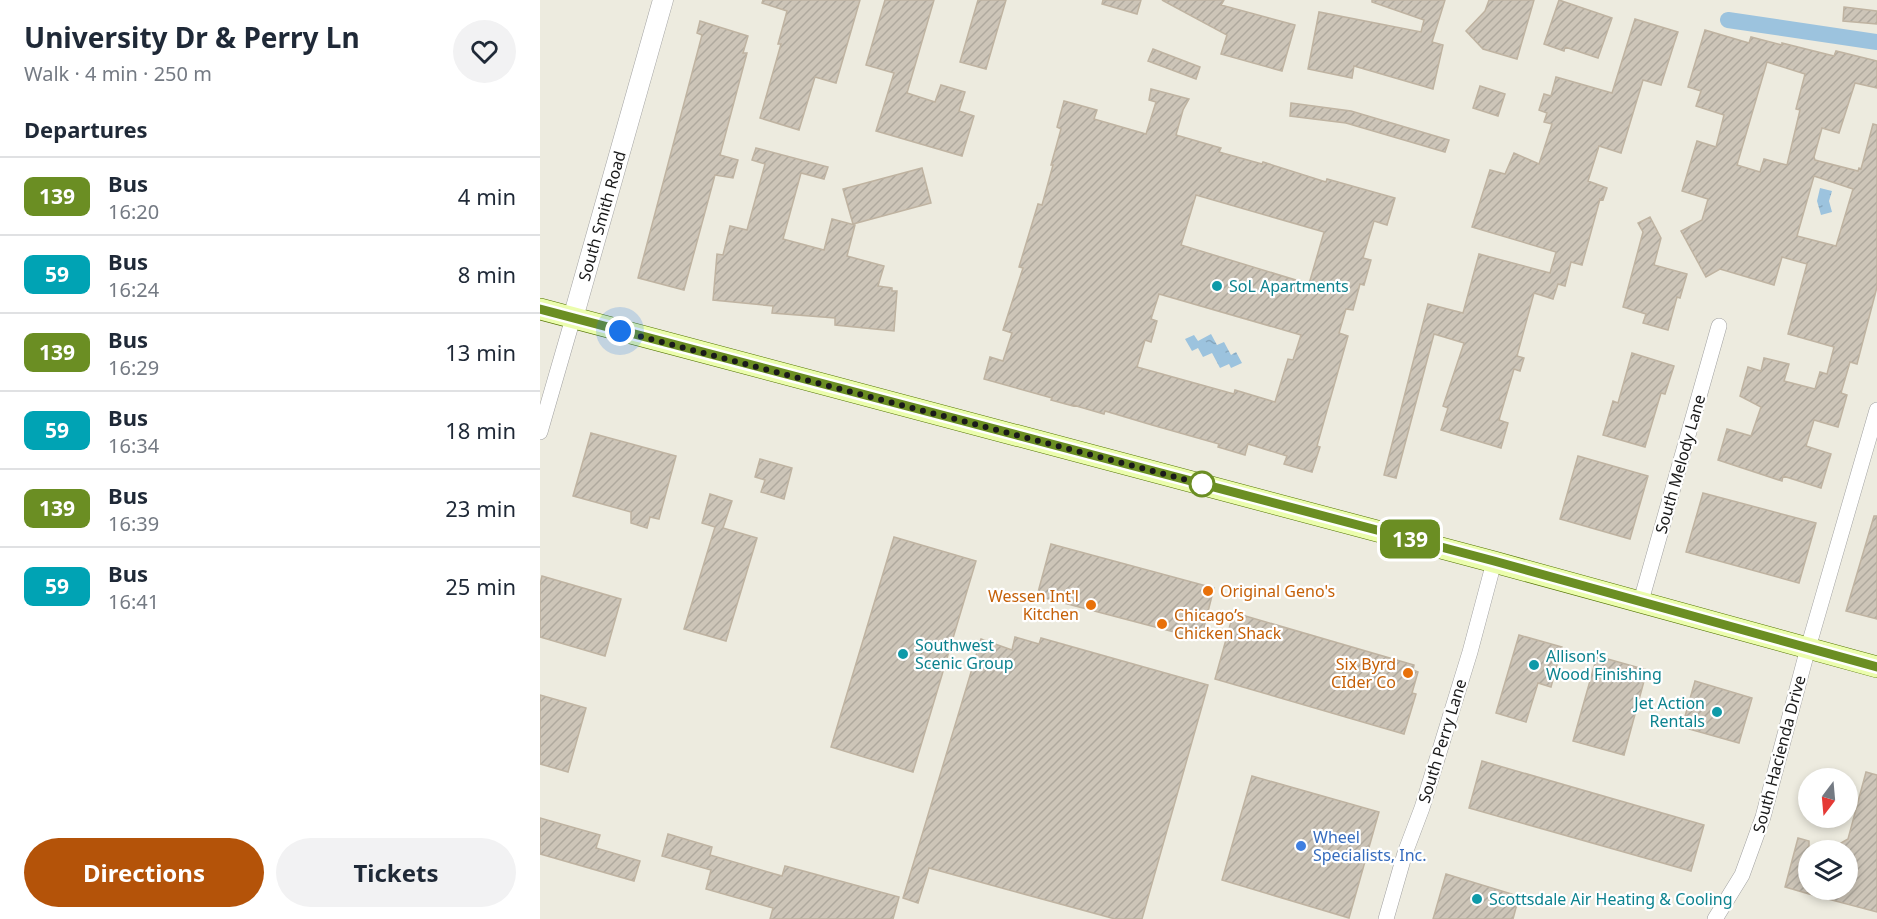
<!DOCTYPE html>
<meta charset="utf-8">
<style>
:root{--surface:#fff;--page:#f2f2f3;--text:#1f2937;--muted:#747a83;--line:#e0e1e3;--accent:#b45309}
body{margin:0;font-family:"Noto Sans",sans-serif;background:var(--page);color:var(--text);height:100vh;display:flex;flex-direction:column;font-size:22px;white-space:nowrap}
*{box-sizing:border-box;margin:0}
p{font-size:20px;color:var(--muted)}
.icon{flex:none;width:33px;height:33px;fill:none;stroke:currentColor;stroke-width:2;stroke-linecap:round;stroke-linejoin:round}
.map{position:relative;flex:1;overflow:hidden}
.side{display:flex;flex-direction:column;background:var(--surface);width:540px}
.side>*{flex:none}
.badge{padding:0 12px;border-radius:9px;font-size:21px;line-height:39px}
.needle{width:39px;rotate:196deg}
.tools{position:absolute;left:1258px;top:768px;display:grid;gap:12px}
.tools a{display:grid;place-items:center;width:60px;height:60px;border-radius:50%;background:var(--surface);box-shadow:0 3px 9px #0003;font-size:30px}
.you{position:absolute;width:30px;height:30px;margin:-15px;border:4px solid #fff;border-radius:50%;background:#1a73e8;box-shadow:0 0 0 9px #1a73e833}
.map>.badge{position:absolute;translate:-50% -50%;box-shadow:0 0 0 3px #fff}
h2{padding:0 24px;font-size:22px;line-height:54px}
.round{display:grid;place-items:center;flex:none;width:63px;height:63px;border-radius:32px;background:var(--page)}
.head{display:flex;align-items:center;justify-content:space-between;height:102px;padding:0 24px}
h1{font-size:28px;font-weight:700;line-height:45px}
.cta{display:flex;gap:12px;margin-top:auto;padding:12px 24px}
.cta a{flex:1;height:69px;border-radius:36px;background:var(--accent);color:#fff;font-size:24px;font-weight:700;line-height:69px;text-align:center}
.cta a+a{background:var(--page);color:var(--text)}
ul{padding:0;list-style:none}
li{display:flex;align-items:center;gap:18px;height:78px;padding:0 24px;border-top:2px solid var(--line)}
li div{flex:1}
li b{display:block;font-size:22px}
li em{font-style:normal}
li .badge{min-width:66px;font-weight:700;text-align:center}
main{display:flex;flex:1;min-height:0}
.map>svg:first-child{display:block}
.water{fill:url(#water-ripples)}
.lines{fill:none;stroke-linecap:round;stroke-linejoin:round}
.canal{stroke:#9cc3de;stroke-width:16}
.building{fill:url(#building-hatch);stroke:#bfb3a1;stroke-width:1.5;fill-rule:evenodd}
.minor-casing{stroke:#a1a1a1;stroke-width:16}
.tertiary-casing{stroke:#a1a1a1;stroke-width:21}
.secondary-casing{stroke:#527300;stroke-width:22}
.minor{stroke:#fff;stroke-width:15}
.tertiary{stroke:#fff;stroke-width:20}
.secondary{stroke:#ebfdad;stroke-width:21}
.line-casing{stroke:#fff;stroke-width:14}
.line{stroke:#6b8e23;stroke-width:9}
.walk{stroke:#1a1a1a;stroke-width:6;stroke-dasharray:0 10.8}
.culture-dot{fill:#0f9aa8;stroke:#fff;stroke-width:2}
.stop-dot{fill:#fff;stroke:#6b8e23;stroke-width:3}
.food-dot{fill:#e8710a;stroke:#fff;stroke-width:2}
.shop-dot{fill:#3f7fe0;stroke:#fff;stroke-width:2}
.labels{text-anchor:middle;stroke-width:4.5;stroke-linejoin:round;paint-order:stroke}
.street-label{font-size:16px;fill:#1a1a1a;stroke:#fff}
.culture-label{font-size:16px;fill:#0d838f;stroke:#fff;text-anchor:start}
.food-label{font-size:16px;fill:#c56008;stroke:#fff;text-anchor:start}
.shop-label{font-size:16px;fill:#366cbe;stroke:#fff;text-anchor:start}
</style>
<main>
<section class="side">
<div class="head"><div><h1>University Dr &amp; Perry Ln</h1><p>Walk · 4 min · 250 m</p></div><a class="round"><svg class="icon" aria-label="heart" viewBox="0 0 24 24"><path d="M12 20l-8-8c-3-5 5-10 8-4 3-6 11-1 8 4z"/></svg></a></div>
<h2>Departures</h2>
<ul>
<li><span class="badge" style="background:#6b8e23;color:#fff">139</span><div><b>Bus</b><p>16:20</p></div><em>4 min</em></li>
<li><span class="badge" style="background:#00a3b4;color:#fff">59</span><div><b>Bus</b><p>16:24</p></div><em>8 min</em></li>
<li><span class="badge" style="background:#6b8e23;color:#fff">139</span><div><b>Bus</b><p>16:29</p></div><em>13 min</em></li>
<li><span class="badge" style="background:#00a3b4;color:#fff">59</span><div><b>Bus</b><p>16:34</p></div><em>18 min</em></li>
<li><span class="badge" style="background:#6b8e23;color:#fff">139</span><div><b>Bus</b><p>16:39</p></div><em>23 min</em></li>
<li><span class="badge" style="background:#00a3b4;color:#fff">59</span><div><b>Bus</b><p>16:41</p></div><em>25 min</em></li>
</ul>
<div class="cta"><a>Directions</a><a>Tickets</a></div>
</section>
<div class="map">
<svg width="1337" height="919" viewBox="0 0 1337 919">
<defs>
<pattern id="water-ripples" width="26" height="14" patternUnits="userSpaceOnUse" patternTransform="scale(1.5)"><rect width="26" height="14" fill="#9cc3de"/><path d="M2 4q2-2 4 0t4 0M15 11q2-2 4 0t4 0" fill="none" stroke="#86a7be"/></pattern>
<pattern id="building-hatch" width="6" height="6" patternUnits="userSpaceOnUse" patternTransform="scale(1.5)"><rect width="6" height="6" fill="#cdc5b8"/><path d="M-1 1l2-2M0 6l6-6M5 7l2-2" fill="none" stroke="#afa99e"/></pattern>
</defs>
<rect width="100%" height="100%" fill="#edebdf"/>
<!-- water -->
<path class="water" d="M 1280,188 L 1292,191 L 1289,201 L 1292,212 L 1281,215 L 1277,201 Z
M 671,334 L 677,345 L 684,342 L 691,355 L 696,352 L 702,363 L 691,368 L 689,364 L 680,368 L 672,353 L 663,357 L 658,348 L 652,351 L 645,339 L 654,335 L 658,341 Z"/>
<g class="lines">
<!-- canal -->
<path class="canal" d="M 1188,20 L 1337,42"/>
</g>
<!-- building -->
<path class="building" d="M 223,0 L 320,0 L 296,83 L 275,77 L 259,130 L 220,118 L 241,44 L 238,44 L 247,11 L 222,3 Z
M 345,0 L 394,0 L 367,93 L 395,102 L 401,85 L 425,92 L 419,111 L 434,116 L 422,156 L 336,131 L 354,73 L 326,65 Z
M 438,0 L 466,0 L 446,69 L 420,62 Z
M 563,0 L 601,0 L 597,14 L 562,4 Z
M 622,0 L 684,0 L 681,5 L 755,25 L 742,71 L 681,54 L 687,35 Z
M 832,0 L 905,0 L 892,42 L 903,45 L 893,89 L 814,66 L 812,78 L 768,69 L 779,12 L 881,32 L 884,20 L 832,2 Z
M 949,0 L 994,0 L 977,59 L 943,49 L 926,31 L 945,11 Z
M 1019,0 L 1072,18 L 1058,58 L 1025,47 L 1024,51 L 1004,44 Z
M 1304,7 L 1337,11 L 1337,24 L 1303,21 Z
M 1095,19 L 1138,32 L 1134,44 L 1121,85 L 1103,80 L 1081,153 L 1059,146 L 1048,181 L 1067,188 L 1063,200 L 1060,199 L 1042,265 L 1031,262 L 1025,286 L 1018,284 L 1013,299 L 994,293 L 977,356 L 984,358 L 980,371 L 974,369 L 959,420 L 968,423 L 961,448 L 901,430 L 908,408 L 903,406 L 924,343 L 894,334 L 856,478 L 844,475 L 888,304 L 923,313 L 939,254 L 1010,273 L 1016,252 L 932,227 L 950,170 L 965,174 L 974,153 L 999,164 L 1012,124 L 1004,122 L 1007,113 L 999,110 L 1004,94 L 1011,96 L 1016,77 L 1072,93 Z
M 160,21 L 208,36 L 203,53 L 207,53 L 180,155 L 198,160 L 193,178 L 175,175 L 144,290 L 98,278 L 162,35 L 157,33 Z
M 1165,30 L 1209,43 L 1211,37 L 1242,45 L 1242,43 L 1294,56 L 1296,51 L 1337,61 L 1337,88 L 1315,83 L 1299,133 L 1282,128 L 1274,157 L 1275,160 L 1318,171 L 1319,168 L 1321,169 L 1333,124 L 1337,125 L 1337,287 L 1317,364 L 1310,362 L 1301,393 L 1307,395 L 1298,427 L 1274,420 L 1266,446 L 1291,454 L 1281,488 L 1243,476 L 1242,481 L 1178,460 L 1187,429 L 1211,436 L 1221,407 L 1200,396 L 1208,367 L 1221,371 L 1224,358 L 1249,364 L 1244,381 L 1275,389 L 1280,372 L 1287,374 L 1294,347 L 1248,334 L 1267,264 L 1242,257 L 1234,285 L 1180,269 L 1166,277 L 1141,231 L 1162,220 L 1168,199 L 1142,191 L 1157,141 L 1176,147 L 1184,115 L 1156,106 L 1161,91 L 1148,87 ZM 1227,62 L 1265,74 L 1256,109 L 1260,110 L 1247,165 L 1224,159 L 1220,172 L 1197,165 ZM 1274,176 L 1313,189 L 1296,246 L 1257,236 Z
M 613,49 L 660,67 L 656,79 L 608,61 Z
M 940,86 L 965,94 L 958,116 L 933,108 Z
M 611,89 L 649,99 L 643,110 L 636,135 L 681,148 L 679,152 L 722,164 L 723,162 L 786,182 L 787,179 L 855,198 L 847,225 L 834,221 L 823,258 L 831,260 L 824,285 L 820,284 L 813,310 L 806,309 L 799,333 L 808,336 L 777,446 L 780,447 L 772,472 L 744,464 L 747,456 L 708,444 L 705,455 L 678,447 L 679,444 L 612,425 L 565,411 L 564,414 L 533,405 L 533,406 L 511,400 L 512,398 L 444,379 L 450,357 L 463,361 L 472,333 L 463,330 L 483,268 L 479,267 L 498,204 L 502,205 L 513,165 L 511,165 L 521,129 L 517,127 L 524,101 L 557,110 L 554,119 L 606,134 L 616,102 L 609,100 ZM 656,195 L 784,232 L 769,284 L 641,245 ZM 619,294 L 761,335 L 753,360 L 748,359 L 735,402 L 695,390 L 694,394 L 597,367 L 605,340 L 611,342 L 617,321 L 611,319 Z
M 751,103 L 811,111 L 909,140 L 905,152 L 806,123 L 750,116 Z
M 216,148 L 288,167 L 284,179 L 261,173 L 243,239 L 284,250 L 292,219 L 315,225 L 307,256 L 344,266 L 338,286 L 352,288 L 352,291 L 357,291 L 354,331 L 295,325 L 295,318 L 232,313 L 233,306 L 173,300 L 177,254 L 183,255 L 190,226 L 207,230 L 225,164 L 212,160 Z
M 382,168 L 391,203 L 313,224 L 303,189 Z
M 1110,217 L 1121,238 L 1114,265 L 1147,274 L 1140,298 L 1137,297 L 1128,330 L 1103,323 L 1106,314 L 1083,307 L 1103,232 L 1098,223 Z
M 1092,353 L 1134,366 L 1125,394 L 1121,393 L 1105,447 L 1063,435 L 1073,401 L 1078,403 Z
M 51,433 L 136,456 L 119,519 L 110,517 L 107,528 L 91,523 L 91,512 L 33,496 Z
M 1038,456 L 1108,476 L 1090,539 L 1020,519 Z
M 220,459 L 252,468 L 244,499 L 221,492 L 225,480 L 215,477 Z
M 1163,493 L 1276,523 L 1259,583 L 1146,552 Z
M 170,494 L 192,501 L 183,528 L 217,538 L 186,641 L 144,629 L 175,527 L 162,523 Z
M 1334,516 L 1337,516 L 1337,619 L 1306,611 Z
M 354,537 L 436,561 L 373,772 L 291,747 Z
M 511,544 L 674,588 L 661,639 L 497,596 Z
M 2,576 L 81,599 L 65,656 L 0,637 L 0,584 Z
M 702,615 L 874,665 L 873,670 L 878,672 L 872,693 L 876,694 L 864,734 L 675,679 L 692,618 L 700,621 Z
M 979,635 L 1022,647 L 1011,687 L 998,683 L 986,722 L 956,713 Z
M 475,637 L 499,644 L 501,638 L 668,685 L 602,919 L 575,919 L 389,868 L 378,903 L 363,898 L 441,639 L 472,650 Z
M 1057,656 L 1107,670 L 1084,755 L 1033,741 Z
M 1155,681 L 1212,698 L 1199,743 L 1142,727 Z
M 0,695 L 46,708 L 28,772 L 0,764 Z
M 942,761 L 1164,825 L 1151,871 L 929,808 Z
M 1326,772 L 1337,775 L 1337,912 L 1269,894 L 1270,890 L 1308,890 L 1308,850 L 1289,850 L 1308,839 Z
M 712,776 L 839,812 L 809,918 L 682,880 Z
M 0,818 L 60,835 L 56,848 L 100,861 L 94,881 L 0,854 Z
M 128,834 L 172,847 L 170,855 L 242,876 L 245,866 L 359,897 L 353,919 L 230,919 L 233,908 L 166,889 L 171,870 L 122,856 Z
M 1258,838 L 1269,841 L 1269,894 L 1245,887 Z
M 906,874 L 972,894 L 977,904 L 973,919 L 893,919 Z"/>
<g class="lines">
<!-- minor casing -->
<g class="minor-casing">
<path id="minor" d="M 0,432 L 33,318
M 1101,601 L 1179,326
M 846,919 L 865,853 L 882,808 L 930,652 L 954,562
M 1175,919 L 1202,875 L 1223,817 L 1268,648 L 1337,410"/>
</g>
<!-- tertiary casing -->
<g class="tertiary-casing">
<g id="tertiary">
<path id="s1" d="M 33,318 L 123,0"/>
</g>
</g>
<!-- secondary casing -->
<g class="secondary-casing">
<path id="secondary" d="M 0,309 L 954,562 L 1337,667"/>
</g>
<!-- minor -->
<use href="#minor" class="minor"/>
<!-- tertiary -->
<use href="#tertiary" class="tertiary"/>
<!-- secondary -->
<use href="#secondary" class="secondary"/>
</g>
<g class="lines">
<!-- line casing -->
<g class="line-casing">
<path id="line" d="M 0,309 L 954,561 L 1337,667"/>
</g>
<!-- line -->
<use href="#line" class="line"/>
<!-- walk -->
<path class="walk" d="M 80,331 L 662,484"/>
</g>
<!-- markers -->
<g class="culture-dot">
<circle cx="677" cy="286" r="6"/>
<circle cx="363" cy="654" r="6"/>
<circle cx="994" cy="665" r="6"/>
<circle cx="1177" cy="712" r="6"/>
<circle cx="937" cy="899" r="6"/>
</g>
<circle class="stop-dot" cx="662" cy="484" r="12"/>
<g class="food-dot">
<circle cx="668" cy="591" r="6"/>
<circle cx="551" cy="605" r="6"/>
<circle cx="622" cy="624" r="6"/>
<circle cx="868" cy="673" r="6"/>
</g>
<circle class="shop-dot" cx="761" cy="846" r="6"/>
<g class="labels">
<!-- street labels -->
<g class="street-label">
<text dy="6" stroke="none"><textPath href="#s1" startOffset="106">South Smith Road</textPath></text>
<text transform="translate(1140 464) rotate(-74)" y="6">South Melody Lane</text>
<text transform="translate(902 741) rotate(-73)" y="6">South Perry Lane</text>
<text transform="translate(1239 754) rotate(-75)" y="6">South Hacienda Drive</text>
</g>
<!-- culture labels -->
<g class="culture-label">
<text x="689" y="292">SoL Apartments</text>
<text x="375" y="651">Southwest<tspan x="375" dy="18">Scenic Group</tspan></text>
<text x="1006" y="662">Allison's<tspan x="1006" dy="18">Wood Finishing</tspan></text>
<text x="1165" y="709" text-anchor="end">Jet Action<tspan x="1165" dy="18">Rentals</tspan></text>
<text x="949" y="905">Scottsdale Air Heating &amp; Cooling</text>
</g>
<!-- food labels -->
<g class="food-label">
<text x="680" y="597">Original Geno's</text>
<text x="539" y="602" text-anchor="end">Wessen Int'l<tspan x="539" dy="18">Kitchen</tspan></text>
<text x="634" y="621">Chicago’s<tspan x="634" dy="18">Chicken Shack</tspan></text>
<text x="856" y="670" text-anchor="end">Six Byrd<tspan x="856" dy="18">CIder Co</tspan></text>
</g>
<!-- shop labels -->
<g class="shop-label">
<text x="773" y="843">Wheel<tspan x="773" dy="18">Specialists, Inc.</tspan></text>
</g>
</g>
</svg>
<div class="tools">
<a><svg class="needle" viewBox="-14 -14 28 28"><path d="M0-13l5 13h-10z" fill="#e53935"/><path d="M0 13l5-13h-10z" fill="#747a83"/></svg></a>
<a><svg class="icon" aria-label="layers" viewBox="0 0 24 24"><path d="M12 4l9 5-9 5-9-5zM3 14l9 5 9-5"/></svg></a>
</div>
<div class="you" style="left:80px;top:331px"></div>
<b class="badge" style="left:870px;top:539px;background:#6b8e23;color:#fff">139</b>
</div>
</main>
